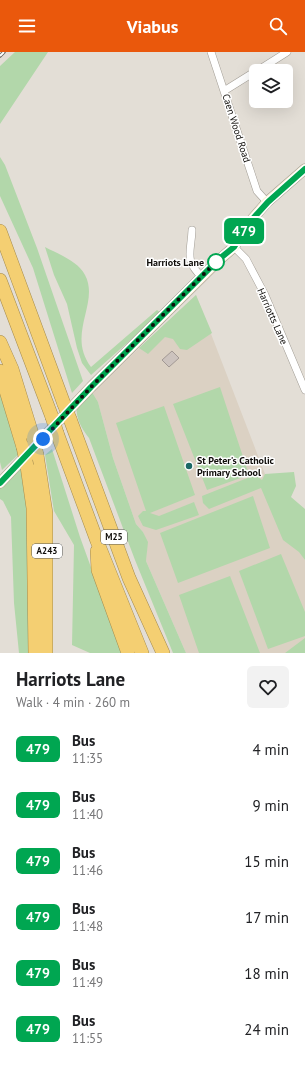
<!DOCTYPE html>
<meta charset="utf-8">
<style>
:root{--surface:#fff;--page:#f2f2f2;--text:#202124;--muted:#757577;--accent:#ea580c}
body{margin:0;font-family:"PT Sans",sans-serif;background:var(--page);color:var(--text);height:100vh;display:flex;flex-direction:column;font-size:15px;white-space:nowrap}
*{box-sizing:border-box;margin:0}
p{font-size:13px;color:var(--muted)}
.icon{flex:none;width:22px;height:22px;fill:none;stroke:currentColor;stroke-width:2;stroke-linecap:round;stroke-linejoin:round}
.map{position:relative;height:601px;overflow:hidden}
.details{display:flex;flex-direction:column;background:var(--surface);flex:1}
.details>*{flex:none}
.badge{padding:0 8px;border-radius:6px;font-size:14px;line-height:26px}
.buttons{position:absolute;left:249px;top:12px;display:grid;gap:8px}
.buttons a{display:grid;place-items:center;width:44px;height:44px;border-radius:6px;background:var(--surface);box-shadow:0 4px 16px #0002;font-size:20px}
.you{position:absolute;width:20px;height:20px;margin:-10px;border:3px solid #fff;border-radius:50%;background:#1a73e8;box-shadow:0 0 0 6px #1a73e833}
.map>.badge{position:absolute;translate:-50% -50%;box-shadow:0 0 0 2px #fff}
.round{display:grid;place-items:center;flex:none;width:42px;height:42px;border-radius:6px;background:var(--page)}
.headline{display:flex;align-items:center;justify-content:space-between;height:68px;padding:0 16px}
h1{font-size:19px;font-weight:600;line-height:30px}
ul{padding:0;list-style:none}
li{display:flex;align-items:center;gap:12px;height:56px;padding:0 16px}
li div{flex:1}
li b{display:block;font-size:15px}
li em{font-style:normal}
li .badge{min-width:44px;font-weight:700;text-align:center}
header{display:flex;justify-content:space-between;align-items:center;height:52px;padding:0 16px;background:var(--accent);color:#fff;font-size:18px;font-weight:600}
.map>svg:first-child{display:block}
.built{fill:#dbd1c3}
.green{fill:#b2d7aa}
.building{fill:#ccc3be;stroke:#a29994}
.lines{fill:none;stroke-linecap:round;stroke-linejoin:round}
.street-casing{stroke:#a29d95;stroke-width:8}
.secondary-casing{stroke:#a29d95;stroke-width:11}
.highway-casing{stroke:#a48b4e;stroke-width:14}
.street{stroke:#fff;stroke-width:7}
.secondary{stroke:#fcf1d5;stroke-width:10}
.highway{stroke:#f4cf72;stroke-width:13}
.rail-casing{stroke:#5e5b56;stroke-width:3.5}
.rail{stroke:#fff;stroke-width:2;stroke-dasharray:6;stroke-linecap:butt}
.highway-bridge-casing{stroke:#a48b4e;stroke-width:14;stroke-linecap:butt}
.highway-bridge{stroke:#f4cf72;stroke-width:13}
.line-casing{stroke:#fff;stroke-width:9}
.line{stroke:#00a651;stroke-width:6}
.walk{stroke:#0f0d0a;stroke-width:4;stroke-dasharray:0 7.2}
.stop-dot{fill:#fff;stroke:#00a651;stroke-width:2}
.poi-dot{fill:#1c6966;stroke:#fff;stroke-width:1.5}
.labels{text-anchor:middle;stroke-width:3;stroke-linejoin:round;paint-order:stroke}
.shield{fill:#fff;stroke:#575654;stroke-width:1}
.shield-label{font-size:9px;font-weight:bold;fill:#0f0d0a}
.street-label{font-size:10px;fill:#0f0d0a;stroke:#fff}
.stop-label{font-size:10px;font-weight:bold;fill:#0f0d0a;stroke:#fff;text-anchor:end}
.poi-label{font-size:10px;font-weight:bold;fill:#0f0d0a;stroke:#fff;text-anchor:start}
</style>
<header><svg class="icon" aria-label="menu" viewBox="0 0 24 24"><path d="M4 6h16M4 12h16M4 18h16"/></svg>Viabus<svg class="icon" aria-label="search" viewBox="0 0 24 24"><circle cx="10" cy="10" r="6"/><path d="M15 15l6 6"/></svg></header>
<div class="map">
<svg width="305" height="601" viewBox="0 0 305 601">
<rect width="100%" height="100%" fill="#e3ded6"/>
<!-- built -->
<path class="built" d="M 196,243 L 282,466 L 305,508 L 305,601 L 186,601 L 146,509 L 147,490 L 143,480 L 136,472 L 113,406 L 98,350 L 92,340 Z"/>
<!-- green -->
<path class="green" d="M 15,0 L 48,0 L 0,72 L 0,14 Z
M 0,105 L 5,113 L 37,196 L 83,329 L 72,341 L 33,216 L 0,144 Z
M 45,195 C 58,202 78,209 85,223 C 100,251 66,282 91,315 L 157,258 L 161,261 L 91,323 L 82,311 L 77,296 L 67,252 L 54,223 Z
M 196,243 L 212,281 L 187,298 L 180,297 L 173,287 L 165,285 L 148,302 L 139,296 Z
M 0,334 L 19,402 L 2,418 L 0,410 Z
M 220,335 L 249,423 L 207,438 L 173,352 Z
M 92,340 L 98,350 L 113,406 L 136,472 L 143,480 L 148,490 L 146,509 L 186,601 L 173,601 L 135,508 L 89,386 C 84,380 73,363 78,354 C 81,349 88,344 92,340 Z
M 164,354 L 195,443 L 150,461 L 159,464 L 194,450 L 199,463 L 156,478 L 143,474 L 138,464 L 143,459 L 146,459 L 116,371 Z
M 52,397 L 80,485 L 122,601 L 90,601 L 72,593 L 74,493 L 54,459 L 45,403 Z
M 22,415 L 28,463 L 28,601 L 19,601 L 14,551 L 11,465 L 3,449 L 0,447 L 0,435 Z
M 294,420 L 296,434 L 291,445 L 305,457 L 305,508 L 299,500 L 283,488 L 261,436 L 209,457 L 203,451 L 202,444 L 255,423 L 262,428 L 265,422 Z
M 253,444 L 270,496 L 178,531 L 160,481 Z
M 281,502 L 305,560 L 305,584 L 268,597 L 239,519 Z
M 230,524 L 260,601 L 199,601 L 179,543 Z
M 305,586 L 305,601 L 285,601 Z"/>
<!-- building -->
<path class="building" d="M 172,299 L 179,306 L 169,315 L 162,308 Z"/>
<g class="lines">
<!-- street casing -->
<g class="street-casing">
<path id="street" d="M 211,0 L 257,139 L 267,150
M 257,19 L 287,0
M 224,39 L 256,19
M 192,178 C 191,201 184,208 202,225
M 234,195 L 246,207 L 265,243 L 305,338"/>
</g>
<!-- secondary casing -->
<g class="secondary-casing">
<path id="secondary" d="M 0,431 L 91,335 L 219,208 L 234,195 L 248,172 L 267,150 L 305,117"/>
</g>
<!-- highway casing -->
<g class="highway-casing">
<path id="highway" d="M 0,179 L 64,352
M 0,228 L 52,365
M 0,290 L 12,317 L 33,385
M 0,319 L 23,395
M 70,367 L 129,526 L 163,601
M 57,381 L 97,489 L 142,601
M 37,403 L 46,461 L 46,601
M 27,414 L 33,456 L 35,601
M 97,499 L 98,518 L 128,601"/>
</g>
<!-- street -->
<use href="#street" class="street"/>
<!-- secondary -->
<use href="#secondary" class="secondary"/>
<!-- highway -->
<use href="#highway" class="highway"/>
<!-- rail casing -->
<g class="rail-casing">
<path id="rail" d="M 0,4 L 4,0"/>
</g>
<!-- rail -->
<use href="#rail" class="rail"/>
<!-- highway-bridge casing -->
<g class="highway-bridge-casing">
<path id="highway-bridge" d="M 64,352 L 70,367
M 52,365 L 57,381
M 33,385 L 37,403
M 23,395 L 27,414"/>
</g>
<!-- highway-bridge -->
<use href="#highway-bridge" class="highway-bridge"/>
</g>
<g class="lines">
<!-- line casing -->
<g class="line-casing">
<path id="line" d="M 0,431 L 91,335 L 218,208 L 234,195 L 248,172 L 268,150 L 305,117"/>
</g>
<!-- line -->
<use href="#line" class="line"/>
<!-- walk -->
<path class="walk" d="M 43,387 L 91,335 L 218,208 L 216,210"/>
</g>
<!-- markers -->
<circle class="stop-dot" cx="216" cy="210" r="8"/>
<circle class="poi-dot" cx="189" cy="414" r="4"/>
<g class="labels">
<!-- shield labels -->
<g class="shield">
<rect x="101" y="478" width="26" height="14" rx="3"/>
<rect x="32" y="492" width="30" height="14" rx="3"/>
</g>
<g class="shield-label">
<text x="114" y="488">M25</text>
<text x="47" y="502">A243</text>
</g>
<!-- street labels -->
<g class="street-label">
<text transform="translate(237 76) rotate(72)" y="4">Caen Wood Road</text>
<text transform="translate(273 264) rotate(66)" y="4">Harriotts Lane</text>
</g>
<!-- stop labels -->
<g class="stop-label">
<text x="204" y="214">Harriots Lane</text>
</g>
<!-- poi labels -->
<g class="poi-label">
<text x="197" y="412">St Peter's Catholic<tspan x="197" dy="12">Primary School</tspan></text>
</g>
</g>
</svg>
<div class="buttons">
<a><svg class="icon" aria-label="layers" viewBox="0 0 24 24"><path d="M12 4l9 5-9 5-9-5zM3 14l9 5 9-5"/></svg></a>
</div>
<div class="you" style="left:43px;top:387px"></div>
<b class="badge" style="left:244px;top:179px;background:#00a651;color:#fff">479</b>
</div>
<section class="details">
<div class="headline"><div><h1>Harriots Lane</h1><p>Walk · 4 min · 260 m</p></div><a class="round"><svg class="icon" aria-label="heart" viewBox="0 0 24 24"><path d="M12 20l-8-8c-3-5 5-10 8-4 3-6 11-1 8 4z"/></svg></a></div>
<ul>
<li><span class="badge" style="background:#00a651;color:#fff">479</span><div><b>Bus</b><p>11:35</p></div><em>4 min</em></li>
<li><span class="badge" style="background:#00a651;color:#fff">479</span><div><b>Bus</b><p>11:40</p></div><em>9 min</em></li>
<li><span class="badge" style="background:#00a651;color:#fff">479</span><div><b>Bus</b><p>11:46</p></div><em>15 min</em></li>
<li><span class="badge" style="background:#00a651;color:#fff">479</span><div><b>Bus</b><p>11:48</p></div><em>17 min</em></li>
<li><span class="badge" style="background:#00a651;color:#fff">479</span><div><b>Bus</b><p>11:49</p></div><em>18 min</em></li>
<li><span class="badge" style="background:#00a651;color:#fff">479</span><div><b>Bus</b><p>11:55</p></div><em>24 min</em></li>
</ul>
</section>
